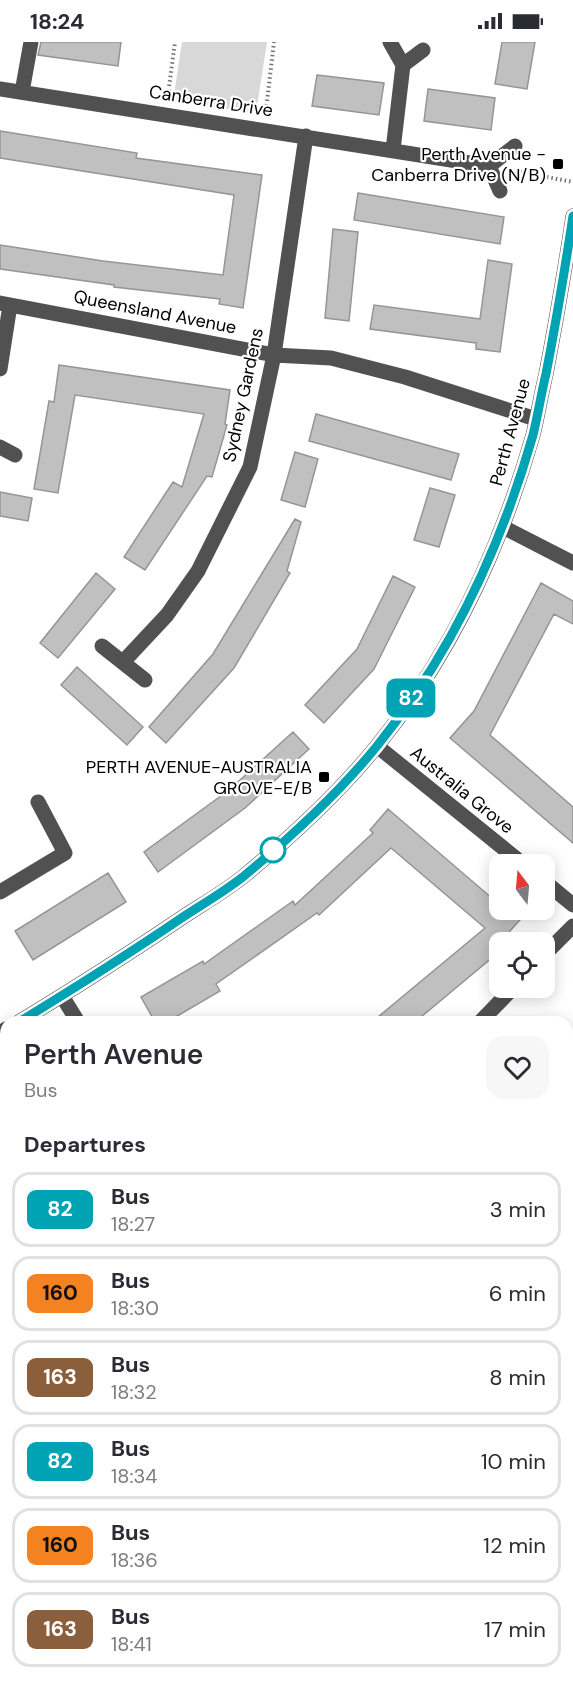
<!DOCTYPE html>
<style>
:root{--surface:#fff;--page:#f7f7f7;--text:#2b2b33;--muted:#7c7c81;--line:#e1e1e2}
body{margin:0;font-family:"DM Sans",sans-serif;background:var(--page);color:var(--text);height:100vh;display:flex;flex-direction:column;font-size:22px;white-space:nowrap}
*{box-sizing:border-box;margin:0}
p{font-size:20px;color:var(--muted)}
.icon{flex:none;width:33px;height:33px;fill:none;stroke:currentColor;stroke-width:2;stroke-linecap:round;stroke-linejoin:round}
.map{position:relative;flex:1;overflow:hidden}
.sheet{position:absolute;left:0px;top:974px;width:573px;height:674px;display:flex;flex-direction:column;background:var(--surface);border-radius:18px 18px 0 0;box-shadow:0 3px 15px #0003}
.sheet>*{flex:none}
.badge{padding:0 12px;border-radius:9px;font-size:21px;line-height:39px}
.needle{width:39px;rotate:344deg}
.buttons{position:absolute;left:489px;top:812px;display:grid;gap:12px}
.buttons a{display:grid;place-items:center;width:66px;height:66px;border-radius:12px;background:var(--surface);box-shadow:0 3px 15px #0003;font-size:30px}
.map>.badge{position:absolute;translate:-50% -50%;box-shadow:0 0 0 3px #fff}
h2{padding:0 24px;font-size:22px;line-height:54px}
.round{display:grid;place-items:center;flex:none;width:63px;height:63px;border-radius:18px;background:var(--page)}
.overview{display:flex;align-items:center;justify-content:space-between;height:102px;padding:0 24px}
h1{font-size:28px;font-weight:600;line-height:45px}
ul{padding:0;list-style:none}
li{display:flex;align-items:center;gap:18px;height:75px;margin:0 12px 9px;padding:0 12px;border:3px solid var(--line);border-radius:18px}
li div{flex:1}
li b{display:block;font-size:22px}
li em{font-style:normal}
li .badge{min-width:66px;font-weight:700;text-align:center}
.status{display:flex;justify-content:space-between;align-items:center;height:42px;padding:0 30px;background:var(--surface);direction:ltr}
.status svg{height:16px;fill:currentColor}
.map>svg:first-child{display:block}
.green{fill:#d8d8d8}
.building{fill:#c0c0c0;stroke:#959595;stroke-width:1.5}
.lines{fill:none;stroke-linecap:round;stroke-linejoin:round}
.path{stroke:#737373;stroke-width:4;stroke-dasharray:1.5 3;stroke-linecap:butt}
.minor{stroke:#515151;stroke-width:15}
.line-casing{stroke:#fff;stroke-width:14}
.line{stroke:#00a3b4;stroke-width:9}
.poi-dot{fill:#000;stroke:#fff;stroke-width:2}
.stop-dot{fill:#fff;stroke:#00a3b4;stroke-width:3}
.labels{text-anchor:middle;stroke-width:4.5;stroke-linejoin:round;paint-order:stroke}
.street-label{font-size:18px;fill:#000;stroke:#fff}
.poi-label{font-size:18px;fill:#000;stroke:#fff;text-anchor:end}
</style>
<div class="status"><b>18:24</b><svg viewBox="0 0 49 12"><path d="M0 12V9h3v3zM5 12V6h3v6zM10 12V3h3v9zM15 12V0h3v12zM26 1h20v11H26zM47 4h2v5h-2z"/></svg></div>
<div class="map">
<svg width="573" height="1646" viewBox="0 0 573 1646">
<rect width="100%" height="100%" fill="#fff"/>
<!-- green -->
<path class="green" d="M 182,0 L 267,0 L 256,71 L 173,59 Z"/>
<!-- building -->
<path class="building" d="M 41,0 L 121,0 L 118,24 L 38,13 Z
M 502,0 L 535,0 L 527,47 L 495,42 Z
M 317,33 L 384,41 L 379,73 L 312,64 Z
M 428,47 L 495,56 L 491,88 L 424,79 Z
M 0,89 L 137,111 L 136,116 L 262,133 L 243,266 L 219,262 L 220,257 L 114,245 L 114,243 L 0,227 L 0,203 L 103,219 L 223,233 L 234,153 L 0,116 Z
M 358,151 L 504,175 L 500,202 L 354,178 Z
M 333,187 L 358,190 L 349,279 L 325,276 Z
M 488,218 L 512,222 L 500,310 L 476,307 L 476,301 L 370,287 L 374,263 L 480,277 Z
M 59,323 L 230,348 L 225,382 L 227,383 L 212,435 L 207,434 L 145,528 L 124,515 L 173,440 L 182,445 L 204,372 L 75,353 L 58,451 L 34,447 L 49,359 L 54,360 Z
M 316,372 L 459,412 L 451,438 L 309,399 Z
M 295,410 L 318,417 L 305,465 L 281,458 Z
M 430,446 L 455,453 L 439,505 L 414,498 Z
M 0,450 L 32,456 L 28,479 L 0,474 Z
M 295,477 L 301,480 L 287,529 L 290,531 L 234,626 L 166,701 L 149,685 L 213,612 Z
M 96,531 L 115,547 L 58,616 L 40,601 Z
M 393,534 L 415,545 L 374,627 L 324,681 L 305,663 L 357,607 Z
M 541,541 L 573,559 L 573,582 L 554,572 L 490,693 L 573,765 L 573,801 L 450,696 L 474,669 Z
M 77,625 L 143,685 L 127,703 L 61,643 Z
M 293,690 L 309,707 L 245,766 L 158,830 L 144,810 L 229,748 Z
M 388,767 L 500,863 L 500,867 L 506,869 L 530,867 L 500,900 L 492,911 L 494,914 L 415,980 L 372,980 L 485,886 L 391,806 L 319,873 L 317,871 L 216,942 L 220,949 L 167,980 L 155,980 L 141,955 L 203,919 L 204,922 L 293,859 L 295,863 L 373,791 L 370,788 Z
M 108,831 L 126,860 L 33,918 L 15,889 Z"/>
<g class="lines">
<!-- path -->
<path class="path" d="M 168,53 L 175,0
M 266,68 L 274,0
M 516,129 L 573,140"/>
<!-- minor -->
<path class="minor" d="M 390,0 L 403,23 L 423,8
M 0,47 L 489,124
M 22,50 L 31,0
M 393,108 L 403,23
M 500,149 L 489,124 L 515,104
M 0,261 L 274,313 L 331,316 L 405,335 L 536,377
M 0,327 L 10,263
M 0,405 L 15,413
M 503,485 L 573,521
M 102,604 L 145,638
M 123,620 L 167,573 L 198,529 L 250,425 L 274,313 L 306,94
M 377,704 L 523,822
M 544,839 L 573,863
M 0,850 L 65,811 L 38,760
M 544,913 L 573,884
M 62,954 L 78,980
M 19,980 C 73,947 127,913 180,877 C 201,863 224,850 244,834 C 291,795 338,752 377,704 C 451,613 501,505 533,393 C 538,373 541,352 546,332 C 556,280 565,227 573,174
M 480,980 L 514,945
M 0,991 L 6,987
M 567,1236 L 573,1246
M 0,1339 L 6,1348
M 567,1483 L 573,1479
M 508,1641 L 511,1646
M 161,1646 L 167,1641"/>
</g>
<g class="lines">
<!-- line casing -->
<g class="line-casing">
<path id="line" d="M 19,980 C 73,947 127,913 180,877 C 201,863 224,850 244,834 C 291,795 338,752 377,704 C 451,612 501,505 533,393 C 538,373 541,352 546,332 C 556,280 565,227 573,174"/>
</g>
<!-- line -->
<use href="#line" class="line"/>
</g>
<!-- markers -->
<g class="poi-dot">
<rect x="552" y="116" width="12" height="12" rx="3"/>
<rect x="318" y="729" width="12" height="12" rx="3"/>
</g>
<circle class="stop-dot" cx="273" cy="808" r="12"/>
<g class="labels">
<!-- street labels -->
<g class="street-label">
<text transform="translate(211 59) rotate(9)" y="6">Canberra Drive</text>
<text transform="translate(155 270) rotate(11)" y="6">Queensland Avenue</text>
<text transform="translate(243 353) rotate(-78)" y="6">Sydney Gardens</text>
<text transform="translate(510 390) rotate(-75)" y="6">Perth Avenue</text>
<text transform="translate(462 748) rotate(39)" y="6">Australia Grove</text>
</g>
<!-- poi labels -->
<g class="poi-label">
<text x="546" y="118">Perth Avenue -<tspan x="546" dy="21">Canberra Drive (N/B)</tspan></text>
<text x="312" y="731">PERTH AVENUE-AUSTRALIA<tspan x="312" dy="21">GROVE-E/B</tspan></text>
</g>
</g>
</svg>
<div class="buttons">
<a><svg class="needle" viewBox="-14 -14 28 28"><path d="M0-13l5 13h-10z" fill="#e53935"/><path d="M0 13l5-13h-10z" fill="#7c7c81"/></svg></a>
<a><svg class="icon" aria-label="locate" viewBox="0 0 24 24"><circle cx="12" cy="12" r="6"/><path d="M12 2v4M12 18v4M2 12h4M18 12h4"/></svg></a>
</div>
<b class="badge" style="left:411px;top:656px;background:#00a3b4;color:#fff">82</b>
<section class="sheet">
<div class="overview"><div><h1>Perth Avenue</h1><p>Bus</p></div><a class="round"><svg class="icon" aria-label="heart" viewBox="0 0 24 24"><path d="M12 20l-8-8c-3-5 5-10 8-4 3-6 11-1 8 4z"/></svg></a></div>
<h2>Departures</h2>
<ul>
<li><span class="badge" style="background:#00a3b4;color:#fff">82</span><div><b>Bus</b><p>18:27</p></div><em>3 min</em></li>
<li><span class="badge" style="background:#f58220;color:#111">160</span><div><b>Bus</b><p>18:30</p></div><em>6 min</em></li>
<li><span class="badge" style="background:#8b5e3c;color:#fff">163</span><div><b>Bus</b><p>18:32</p></div><em>8 min</em></li>
<li><span class="badge" style="background:#00a3b4;color:#fff">82</span><div><b>Bus</b><p>18:34</p></div><em>10 min</em></li>
<li><span class="badge" style="background:#f58220;color:#111">160</span><div><b>Bus</b><p>18:36</p></div><em>12 min</em></li>
<li><span class="badge" style="background:#8b5e3c;color:#fff">163</span><div><b>Bus</b><p>18:41</p></div><em>17 min</em></li>
</ul>
</section>
</div>
